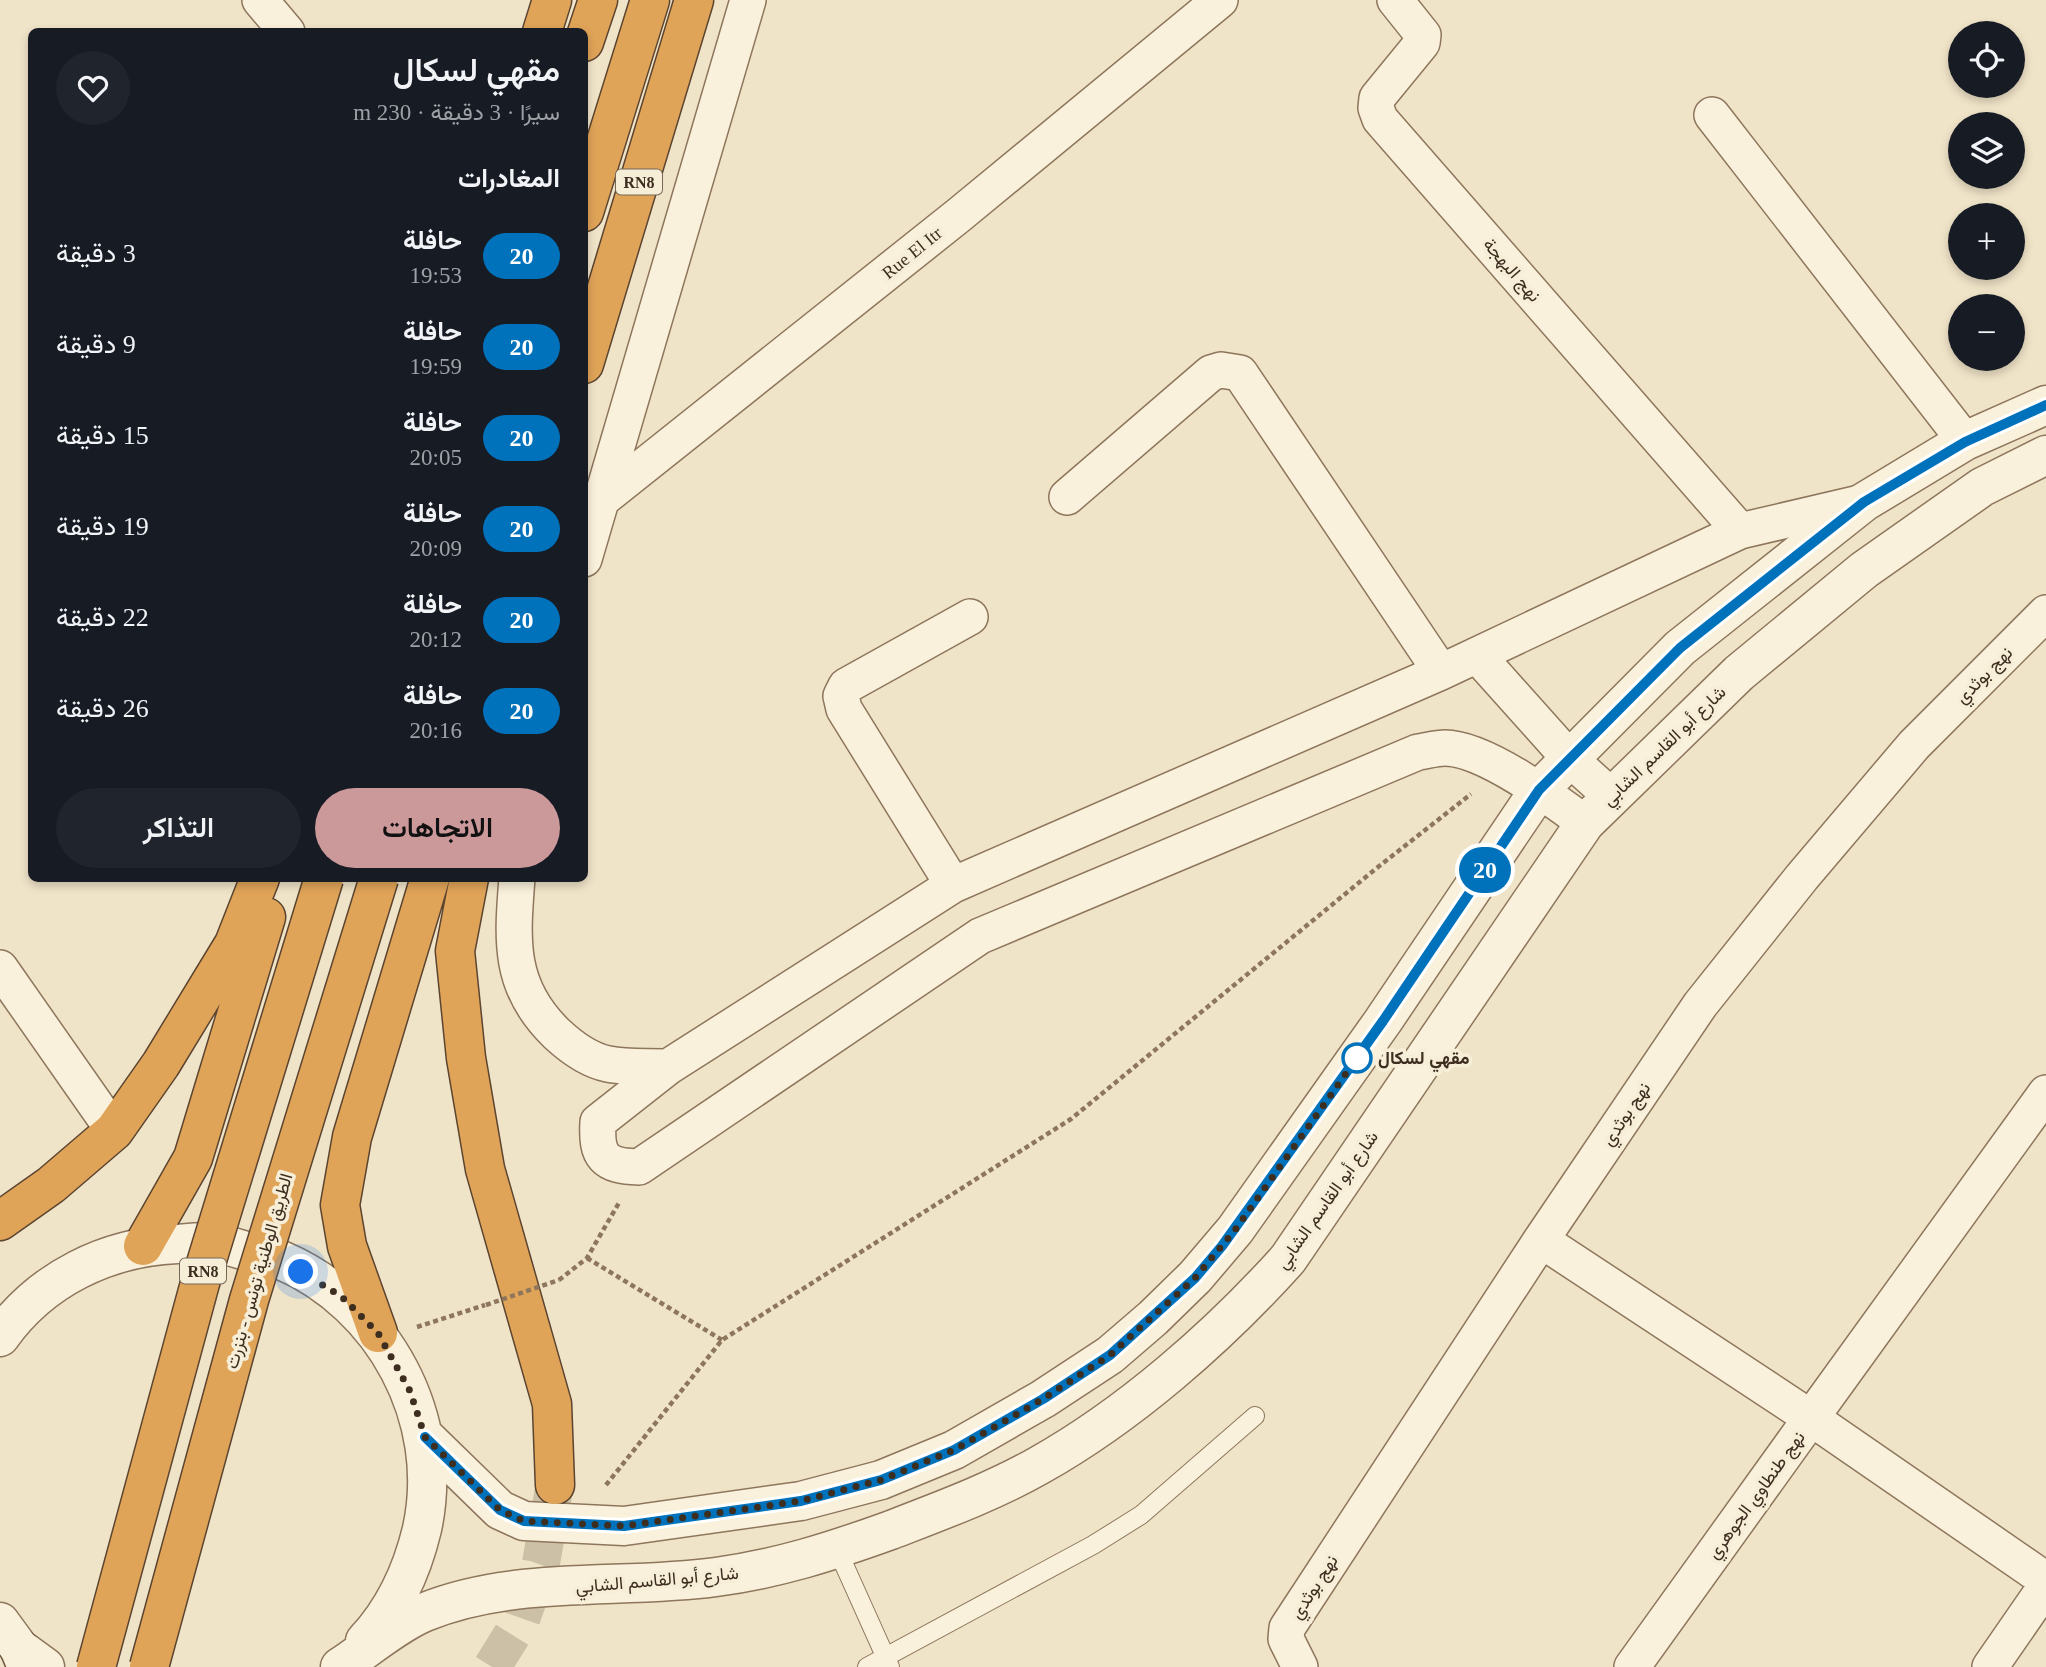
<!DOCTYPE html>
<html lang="ar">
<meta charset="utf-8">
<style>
:root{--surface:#171b24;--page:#20242c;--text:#f1f3f6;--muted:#9ea1a6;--accent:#cc999b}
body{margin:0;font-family:"Times New Roman",Vazirmatn,serif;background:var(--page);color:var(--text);direction:rtl;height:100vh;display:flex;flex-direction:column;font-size:26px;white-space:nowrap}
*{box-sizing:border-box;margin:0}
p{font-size:23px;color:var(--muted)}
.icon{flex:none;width:38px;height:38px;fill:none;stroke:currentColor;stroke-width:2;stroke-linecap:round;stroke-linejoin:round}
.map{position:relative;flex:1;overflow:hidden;direction:ltr}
.details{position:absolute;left:28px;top:28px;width:560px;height:854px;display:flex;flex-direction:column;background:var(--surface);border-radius:10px;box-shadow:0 4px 10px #0003;direction:rtl}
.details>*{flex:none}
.badge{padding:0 14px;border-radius:23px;font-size:24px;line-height:46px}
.tools{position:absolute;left:1948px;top:21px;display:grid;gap:14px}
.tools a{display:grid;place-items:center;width:77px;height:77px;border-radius:50%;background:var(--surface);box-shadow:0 4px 10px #0003;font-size:35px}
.you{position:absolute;width:35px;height:35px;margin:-18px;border:5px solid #fff;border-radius:50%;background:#1a73e8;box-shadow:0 0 0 10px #1a73e833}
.map>.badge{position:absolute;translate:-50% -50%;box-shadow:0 0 0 4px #fff}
h2{padding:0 28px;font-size:26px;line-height:63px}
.round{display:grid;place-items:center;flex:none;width:74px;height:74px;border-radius:37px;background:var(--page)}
.overview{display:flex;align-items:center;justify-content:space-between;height:119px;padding:0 28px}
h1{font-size:33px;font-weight:600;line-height:52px}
.action{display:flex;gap:14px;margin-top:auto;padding:14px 28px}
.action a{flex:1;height:80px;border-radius:42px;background:var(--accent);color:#111;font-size:28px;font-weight:600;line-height:80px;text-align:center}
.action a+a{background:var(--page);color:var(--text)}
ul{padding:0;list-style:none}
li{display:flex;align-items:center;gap:21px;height:91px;padding:0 28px}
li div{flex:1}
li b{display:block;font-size:26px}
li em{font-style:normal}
li .badge{min-width:77px;font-weight:700;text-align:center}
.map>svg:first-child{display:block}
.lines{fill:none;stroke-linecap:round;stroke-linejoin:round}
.motorway-tunnel{stroke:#ccc0a6;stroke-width:38;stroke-dasharray:38 19;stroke-linecap:butt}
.service-casing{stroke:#8d765c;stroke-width:20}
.minor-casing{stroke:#8d765c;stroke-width:38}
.tertiary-casing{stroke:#8d765c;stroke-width:41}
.secondary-casing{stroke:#6f573f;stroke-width:41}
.motorway-casing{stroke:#5b4430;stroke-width:41}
.path{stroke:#8d765c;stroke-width:4.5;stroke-dasharray:5 3.5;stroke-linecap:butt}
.service{stroke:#faf1dc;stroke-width:18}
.minor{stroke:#faf1dc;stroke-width:35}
.tertiary{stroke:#faf1dc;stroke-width:38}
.secondary{stroke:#faf1dc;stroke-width:38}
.motorway{stroke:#e0a458;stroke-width:38}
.motorway-bridge-casing{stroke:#5b4430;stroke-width:41;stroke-linecap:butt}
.path-bridge{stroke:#8d765c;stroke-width:4.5;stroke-dasharray:5 3.5;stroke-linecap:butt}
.motorway-bridge{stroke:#e0a458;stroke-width:38}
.line-casing{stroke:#fff;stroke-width:16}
.line{stroke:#0072bc;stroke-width:10}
.walk{stroke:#3d2e20;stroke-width:7;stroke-dasharray:0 12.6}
.stop-dot{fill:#fff;stroke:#0072bc;stroke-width:3.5}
.labels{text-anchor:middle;stroke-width:7;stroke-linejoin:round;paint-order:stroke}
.shield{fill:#f7eed8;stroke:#756857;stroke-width:2}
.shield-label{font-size:16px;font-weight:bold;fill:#3d2e20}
.street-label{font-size:18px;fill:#3d2e20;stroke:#f7eed8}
.stop-label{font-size:18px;font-weight:bold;fill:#3d2e20;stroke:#f7eed8;text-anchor:start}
</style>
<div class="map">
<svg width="2046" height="1667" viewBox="0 0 2046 1667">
<rect width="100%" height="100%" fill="#f0e4c8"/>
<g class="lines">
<!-- motorway-tunnel -->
<path class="motorway-tunnel" d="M 492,1667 L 520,1622 L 541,1563 L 554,1489"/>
<!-- service casing -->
<g class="service-casing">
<path id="service" d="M 837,1549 L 890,1667
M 867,1667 L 1093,1545 L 1141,1515 L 1255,1416"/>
</g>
<!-- minor casing -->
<g class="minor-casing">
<path id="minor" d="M 260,0 L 287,32
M 1395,0 L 1423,35 L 1422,43 L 1377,98 L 1376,108 L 1380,119 L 1740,531
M 1712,115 L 1965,441
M 1067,497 L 1211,373 L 1221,370 L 1240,373 L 1441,672
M 600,501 L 959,215 L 1220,0
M 584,559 L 748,0
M 1477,655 L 1570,759 L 1612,797
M 1585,823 C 1554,800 1484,748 1445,748 C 1436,748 1426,751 1418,752 L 980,936 L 639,1167 C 604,1166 596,1157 598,1122 L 668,1067 L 953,885 L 1441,672 L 1740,531 L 1864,502
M 517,878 C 512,941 508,987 557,1034 C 571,1047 588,1060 608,1064 C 627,1068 648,1066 668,1067
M 953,885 L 844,709 L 841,696 L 846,686 L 970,617
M 0,968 L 114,1131
M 1541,1240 L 1811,1418 L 2046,1093
M 1300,1667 L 1286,1639 L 1287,1628 L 1541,1240 L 1700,1005 L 1802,877 L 1914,745 L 2046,613
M 1632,1667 L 1811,1418 L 2046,1580
M 1990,1667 L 2046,1586"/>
</g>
<!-- tertiary casing -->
<g class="tertiary-casing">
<path id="tertiary" d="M 0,1337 C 41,1279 107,1247 177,1244 C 189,1243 202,1241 214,1243 C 226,1244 238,1249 250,1252 C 260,1254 272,1256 281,1260 C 384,1304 446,1419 422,1529 C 412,1571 395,1609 365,1641
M 425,1437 L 500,1510 L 524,1521 L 624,1526 L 801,1501 L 881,1480 L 954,1450 L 1043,1399 L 1110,1355 L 1153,1318 L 1195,1277 L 1235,1230 L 1383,1021 L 1539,790 L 1680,648 L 1864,502 L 1965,441 L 2046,405
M 0,1622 L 19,1648 L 45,1667
M 340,1667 C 366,1650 398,1623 425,1612 C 516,1575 621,1590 716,1577 C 777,1569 833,1551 891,1530 C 940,1511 992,1492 1038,1466 C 1129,1415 1218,1337 1288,1259 L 1585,823 L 1739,673 L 1864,570 L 1982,487 L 2046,455"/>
</g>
<!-- secondary casing -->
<g class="secondary-casing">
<path id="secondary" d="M 19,1648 L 27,1667"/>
</g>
<!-- motorway casing -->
<g class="motorway-casing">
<path id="motorway" d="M 542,32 L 552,0
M 584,42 L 598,0
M 584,212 L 650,0
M 584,364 L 694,0
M 469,878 L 455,951 L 466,1058 L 485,1169 L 552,1404 L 555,1485
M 0,1221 L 51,1185 L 114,1131 L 161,1064 L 234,944 L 260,878
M 143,1246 L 193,1158 L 266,917
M 378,1333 L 347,1246 L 340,1205 L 352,1137 L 430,878"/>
</g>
<!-- path -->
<path class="path" d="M 587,1258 L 722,1340
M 559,1280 L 587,1258 L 620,1201
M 417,1327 L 485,1305
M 606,1485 L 722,1340 L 1071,1119 L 1378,867 L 1471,794"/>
<!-- service -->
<use href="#service" class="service"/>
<!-- minor -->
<use href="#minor" class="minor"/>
<!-- tertiary -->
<use href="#tertiary" class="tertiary"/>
<!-- secondary -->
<use href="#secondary" class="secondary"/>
<!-- motorway -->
<use href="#motorway" class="motorway"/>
<!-- motorway-bridge casing -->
<g class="motorway-bridge-casing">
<path id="motorway-bridge" d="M 96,1667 L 200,1283 L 324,878
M 149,1667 L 249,1300 L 379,878"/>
</g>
<!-- path-bridge -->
<path class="path-bridge" d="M 486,1305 L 559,1280"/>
<!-- motorway-bridge -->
<use href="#motorway-bridge" class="motorway-bridge"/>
</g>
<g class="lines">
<!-- line casing -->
<g class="line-casing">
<path id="line" d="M 425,1437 L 500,1510 L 524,1521 L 624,1526 L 801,1501 L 881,1480 L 954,1450 L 1043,1399 L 1110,1355 L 1195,1278 L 1222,1246 L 1383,1021 L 1539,790 L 1680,648 L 1864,502 L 1965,442 L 2046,405"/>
</g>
<!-- line -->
<use href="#line" class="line"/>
<!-- walk -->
<path class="walk" d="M 301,1272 L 341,1296 L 378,1333 L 410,1391 L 425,1437 L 500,1510 L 524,1521 L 624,1526 L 801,1501 L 881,1480 L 954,1450 L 1043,1399 L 1110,1355 L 1195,1278 L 1235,1230 L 1357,1058"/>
</g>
<!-- markers -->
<circle class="stop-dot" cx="1357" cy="1058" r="14"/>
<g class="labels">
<!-- shield labels -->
<g class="shield">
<rect x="616" y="169.5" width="46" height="25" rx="5"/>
<rect x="180" y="1258.5" width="46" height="25" rx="5"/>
</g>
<g class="shield-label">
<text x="639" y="188">RN8</text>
<text x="203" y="1277">RN8</text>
</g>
<!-- street labels -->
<g class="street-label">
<text transform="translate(912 253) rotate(-39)" y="6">Rue El Itr</text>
<text transform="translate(1512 270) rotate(49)" y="6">نهج البهجة</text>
<text transform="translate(1984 675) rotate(-45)" y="6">نهج بوثدي</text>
<text transform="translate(1664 746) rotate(-44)" y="6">شارع أبو القاسم الشابي</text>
<text transform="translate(1626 1114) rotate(-56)" y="6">نهج بوثدي</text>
<text transform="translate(1327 1200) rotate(-55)" y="6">شارع أبو القاسم الشابي</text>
<text transform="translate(259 1271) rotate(-74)" y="6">الطريق الوطنية تونس - بنزرت</text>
<text transform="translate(1756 1495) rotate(-54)" y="6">نهج طنطاوي الجوهري</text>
<text transform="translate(657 1580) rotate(-5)" y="6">شارع أبو القاسم الشابي</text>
<text transform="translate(1314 1587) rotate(-57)" y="6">نهج بوثدي</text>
</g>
<!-- stop labels -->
<g class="stop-label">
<text x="1378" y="1064">مقهي لسكال</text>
</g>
</g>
</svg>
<div class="tools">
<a><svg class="icon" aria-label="locate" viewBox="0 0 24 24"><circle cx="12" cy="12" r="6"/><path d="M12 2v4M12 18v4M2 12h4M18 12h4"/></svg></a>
<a><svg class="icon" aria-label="layers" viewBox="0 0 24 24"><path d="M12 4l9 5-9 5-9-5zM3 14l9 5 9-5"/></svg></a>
<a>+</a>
<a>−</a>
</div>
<div class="you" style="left:301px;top:1272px"></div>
<b class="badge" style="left:1485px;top:870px;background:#0072bc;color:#fff">20</b>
<section class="details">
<div class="overview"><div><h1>مقهي لسكال</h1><p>سيرًا · 3 دقيقة · 230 m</p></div><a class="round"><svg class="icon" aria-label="heart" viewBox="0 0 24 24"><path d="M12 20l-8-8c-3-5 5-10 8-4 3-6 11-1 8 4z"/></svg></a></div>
<h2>المغادرات</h2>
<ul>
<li><span class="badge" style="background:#0072bc;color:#fff">20</span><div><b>حافلة</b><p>19:53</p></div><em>3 دقيقة</em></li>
<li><span class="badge" style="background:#0072bc;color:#fff">20</span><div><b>حافلة</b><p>19:59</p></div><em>9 دقيقة</em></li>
<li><span class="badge" style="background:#0072bc;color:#fff">20</span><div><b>حافلة</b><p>20:05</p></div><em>15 دقيقة</em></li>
<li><span class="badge" style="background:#0072bc;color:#fff">20</span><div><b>حافلة</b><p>20:09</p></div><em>19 دقيقة</em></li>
<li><span class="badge" style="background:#0072bc;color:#fff">20</span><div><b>حافلة</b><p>20:12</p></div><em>22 دقيقة</em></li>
<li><span class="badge" style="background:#0072bc;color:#fff">20</span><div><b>حافلة</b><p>20:16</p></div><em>26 دقيقة</em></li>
</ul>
<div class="action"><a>الاتجاهات</a><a>التذاكر</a></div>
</section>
</div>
